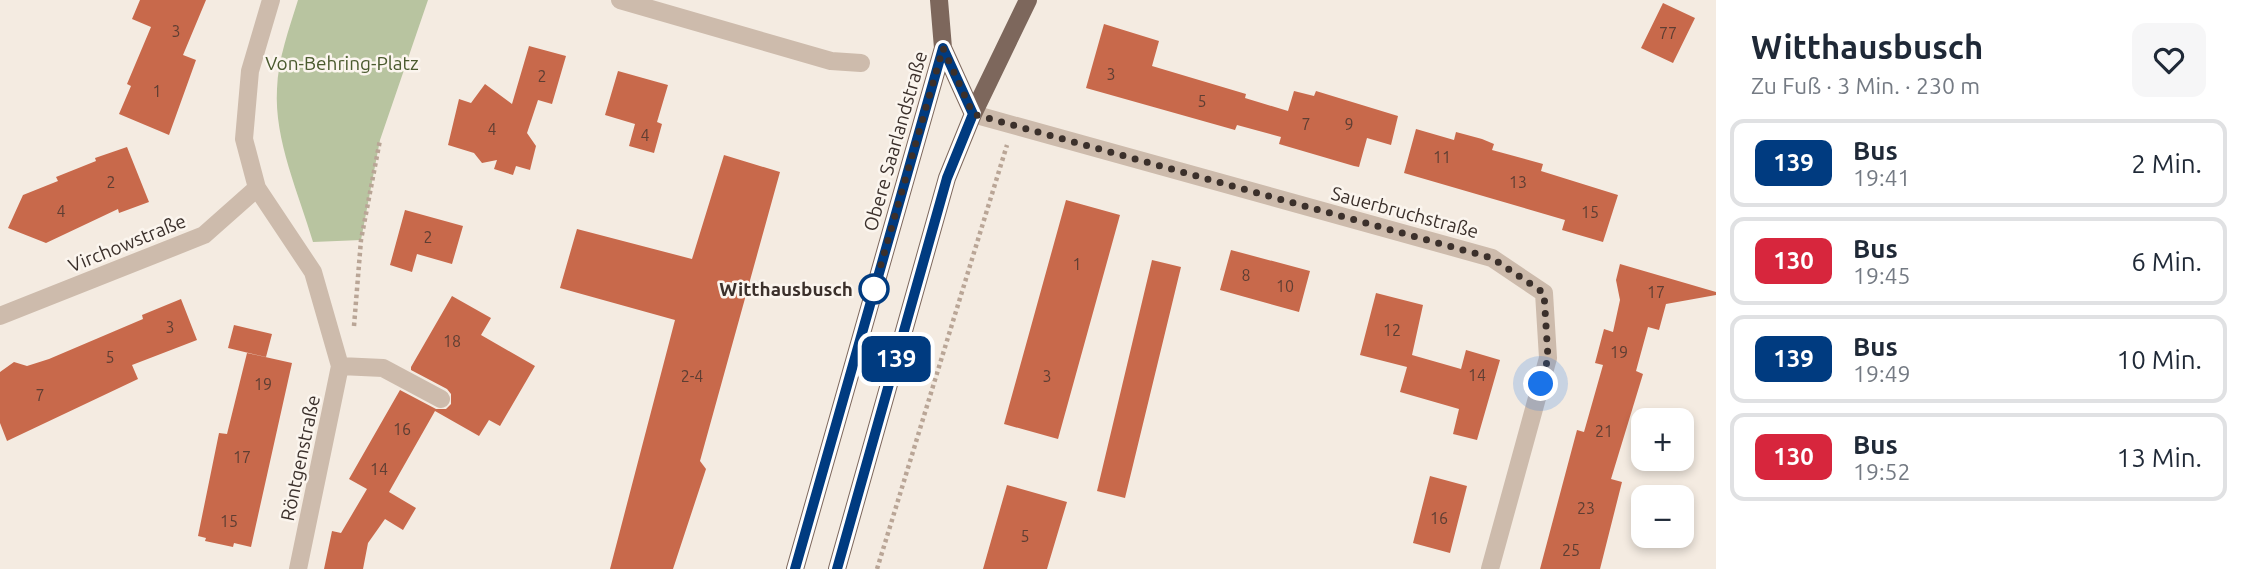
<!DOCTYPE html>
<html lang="de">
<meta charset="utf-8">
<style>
:root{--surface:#fff;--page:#f6f6f7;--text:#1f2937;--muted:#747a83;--line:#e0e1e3}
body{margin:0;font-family:Ubuntu,sans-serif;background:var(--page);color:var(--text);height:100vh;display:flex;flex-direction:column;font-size:26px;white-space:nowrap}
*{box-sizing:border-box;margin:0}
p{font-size:23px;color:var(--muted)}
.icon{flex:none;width:38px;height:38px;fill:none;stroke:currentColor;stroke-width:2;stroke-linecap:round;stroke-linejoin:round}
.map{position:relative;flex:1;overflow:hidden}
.sheet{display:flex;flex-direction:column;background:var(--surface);width:525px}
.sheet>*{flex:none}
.badge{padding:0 14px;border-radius:10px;font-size:24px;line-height:46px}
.buttons{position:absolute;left:1631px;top:408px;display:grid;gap:14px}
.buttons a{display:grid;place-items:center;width:63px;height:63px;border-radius:14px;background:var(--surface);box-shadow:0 4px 10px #0003;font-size:35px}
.you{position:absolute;width:35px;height:35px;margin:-18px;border:5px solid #fff;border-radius:50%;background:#1a73e8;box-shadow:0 0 0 10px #1a73e833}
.map>.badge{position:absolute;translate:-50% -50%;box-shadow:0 0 0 4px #fff}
.round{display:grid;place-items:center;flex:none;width:74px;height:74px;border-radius:14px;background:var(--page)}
.headline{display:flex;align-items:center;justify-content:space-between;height:119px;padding:0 35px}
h1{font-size:33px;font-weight:700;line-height:52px}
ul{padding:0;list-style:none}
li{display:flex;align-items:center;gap:21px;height:88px;margin:0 14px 10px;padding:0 21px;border:4px solid var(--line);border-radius:14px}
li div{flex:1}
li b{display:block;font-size:26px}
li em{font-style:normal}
li .badge{min-width:77px;font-weight:700;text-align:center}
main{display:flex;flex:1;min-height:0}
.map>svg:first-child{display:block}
.green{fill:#b8c4a0}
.building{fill:#c8694b}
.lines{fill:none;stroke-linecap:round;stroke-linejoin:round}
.path{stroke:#b9a596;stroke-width:4.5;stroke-dasharray:3.5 3.5;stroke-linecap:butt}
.minor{stroke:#cdbbac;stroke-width:18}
.major{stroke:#7d675c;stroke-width:18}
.line-casing{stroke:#fff;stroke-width:16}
.line{stroke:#003b80;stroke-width:10}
.walk{stroke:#3b302b;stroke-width:7;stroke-dasharray:0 12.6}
.stop-dot{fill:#fff;stroke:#003b80;stroke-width:3.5}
.labels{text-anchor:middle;stroke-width:5;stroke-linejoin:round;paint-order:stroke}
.number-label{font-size:16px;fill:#5e3e33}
.park-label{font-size:19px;fill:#4a5a2e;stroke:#fbf5ee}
.street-label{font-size:19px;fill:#3b302b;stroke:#fbf5ee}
.stop-label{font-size:19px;font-weight:bold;fill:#3b302b;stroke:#fbf5ee;text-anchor:end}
</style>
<main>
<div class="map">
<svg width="1716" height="569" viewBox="0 0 1716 569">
<rect width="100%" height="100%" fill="#f4ebe1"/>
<!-- green -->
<path class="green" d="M 298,0 L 428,0 L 380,140 L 361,240 L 313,242 C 299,194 274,140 277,89 C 278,59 289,29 298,0 Z"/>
<!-- building -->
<path class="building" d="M 140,0 L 206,0 L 183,55 L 196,60 L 169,135 L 119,114 L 131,86 L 127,84 L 151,27 L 132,19 Z
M 1663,3 L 1695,18 L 1673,63 L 1641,48 Z
M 1104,24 L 1159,41 L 1152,66 L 1246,94 L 1245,98 L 1288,111 L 1294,91 L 1314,96 L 1316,91 L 1398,116 L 1391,145 L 1367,138 L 1359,167 L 1354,166 L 1279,144 L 1281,137 L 1237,125 L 1235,130 L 1086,88 Z
M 529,46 L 566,56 L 552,104 L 538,100 L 527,133 L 536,146 L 530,170 L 516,166 L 513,175 L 494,169 L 497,160 L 482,163 L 474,153 L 448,145 L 459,99 L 471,103 L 485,84 L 512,104 Z
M 618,71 L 668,85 L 657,122 L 662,124 L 654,153 L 629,146 L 635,124 L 605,115 Z
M 1416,129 L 1454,140 L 1456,132 L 1482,139 L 1494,144 L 1492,150 L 1543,164 L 1541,171 L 1618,195 L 1603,242 L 1562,230 L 1565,220 L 1404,173 Z
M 127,147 L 149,202 L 119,213 L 118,209 L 46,243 L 8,228 L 23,195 L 58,181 L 56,177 L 96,161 L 95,158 Z
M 724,155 L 780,172 L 700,461 L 706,469 L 673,569 L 610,569 L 675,320 L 560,288 L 577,229 L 692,259 Z
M 1066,200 L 1120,215 L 1058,439 L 1004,424 Z
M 405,210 L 463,226 L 452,264 L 417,254 L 412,272 L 390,265 Z
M 1231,250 L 1310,271 L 1299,312 L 1220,290 Z
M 1152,260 L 1181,267 L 1125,498 L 1097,491 Z
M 1620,264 L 1716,292 L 1716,295 L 1666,304 L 1659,330 L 1648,327 L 1636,371 L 1643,374 L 1611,479 L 1622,482 L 1600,569 L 1540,569 L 1577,430 L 1584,432 L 1603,365 L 1595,363 L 1604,329 L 1613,332 L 1620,300 L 1616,280 Z
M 1376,293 L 1423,305 L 1412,355 L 1461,369 L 1466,350 L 1500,360 L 1477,440 L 1453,434 L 1459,409 L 1400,392 L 1407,367 L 1360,355 Z
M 452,296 L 491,318 L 481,335 L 535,366 L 500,426 L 489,420 L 479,436 L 435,411 L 389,492 L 416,508 L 403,530 L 385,519 L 368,543 L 363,569 L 324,569 L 332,531 L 341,533 L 367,489 L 349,479 L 400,390 L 436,409 L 446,409 L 451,404 L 451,394 L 447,389 L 411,370 L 411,367 Z
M 181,299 L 197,340 L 132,365 L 138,379 L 7,441 L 0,423 L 0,372 L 14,362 L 27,366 L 49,359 L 143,319 L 142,315 Z
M 234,325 L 272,334 L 266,357 L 228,348 Z
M 247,353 L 292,363 L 251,547 L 234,543 L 233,547 L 205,541 L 206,538 L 198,536 L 219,433 L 227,434 Z
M 1430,476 L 1467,486 L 1450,553 L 1413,543 Z
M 1007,485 L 1067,502 L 1047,569 L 983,569 Z"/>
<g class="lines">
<!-- path -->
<path class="path" d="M 354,326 L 361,240 L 380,140
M 877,569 L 1007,145"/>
<!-- minor -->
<path class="minor" d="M 271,0 L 250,71 L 244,139 L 257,188 L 313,272 L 340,366 L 298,569
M 620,0 L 831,61 L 861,63
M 973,114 L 1492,258 L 1544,293 L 1548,358 L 1490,569
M 0,316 L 204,235 L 257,188
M 340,366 L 383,368 L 441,399"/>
<!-- major -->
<path class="major" d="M 939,0 L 943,48 L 973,114
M 795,569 L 943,48
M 837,569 L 947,178 L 973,114 L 1028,0"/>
</g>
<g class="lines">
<!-- line casing -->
<g class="line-casing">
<path id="line" d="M 795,569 L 943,48 L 973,114 L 947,178 L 837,569"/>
</g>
<!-- line -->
<use href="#line" class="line"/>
<!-- walk -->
<path class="walk" d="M 874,289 L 943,48 L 973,114 L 1492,258 L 1544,293 L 1548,358 L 1541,384"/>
</g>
<!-- markers -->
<circle class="stop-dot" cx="874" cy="289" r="14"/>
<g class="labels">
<!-- number labels -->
<g class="number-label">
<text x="176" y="37">3</text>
<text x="1668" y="39">77</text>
<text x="1111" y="80">3</text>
<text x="542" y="82">2</text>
<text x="157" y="97">1</text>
<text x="1202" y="107">5</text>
<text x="1306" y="130">7</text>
<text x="1349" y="130">9</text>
<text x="492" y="135">4</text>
<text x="645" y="141">4</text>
<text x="1442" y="163">11</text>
<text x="111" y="188">2</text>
<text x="1518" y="188">13</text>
<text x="61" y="217">4</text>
<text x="1590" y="218">15</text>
<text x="428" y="243">2</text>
<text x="1077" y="270">1</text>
<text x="1246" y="281">8</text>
<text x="1285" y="292">10</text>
<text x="1656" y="298">17</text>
<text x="170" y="333">3</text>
<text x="1392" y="336">12</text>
<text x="452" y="347">18</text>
<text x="1619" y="358">19</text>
<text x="110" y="363">5</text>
<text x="1477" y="381">14</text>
<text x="692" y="382">2-4</text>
<text x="1047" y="382">3</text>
<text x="263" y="390">19</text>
<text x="40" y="401">7</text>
<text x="402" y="435">16</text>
<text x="1604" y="437">21</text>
<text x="242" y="463">17</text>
<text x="379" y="475">14</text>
<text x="1586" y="514">23</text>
<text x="1439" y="524">16</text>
<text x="229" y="527">15</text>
<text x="1025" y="542">5</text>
<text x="1571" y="556">25</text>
</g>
<!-- park labels -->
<g class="park-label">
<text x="342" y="70">Von-Behring-Platz</text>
</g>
<!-- street labels -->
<g class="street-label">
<text transform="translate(895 141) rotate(-74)" y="7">Obere Saarlandstraße</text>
<text transform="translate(1405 212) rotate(15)" y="7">Sauerbruchstraße</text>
<text transform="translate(127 243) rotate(-22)" y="7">Virchowstraße</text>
<text transform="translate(300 458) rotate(-78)" y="7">Röntgenstraße</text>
</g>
<!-- stop labels -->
<g class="stop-label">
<text x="853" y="296">Witthausbusch</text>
</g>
</g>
</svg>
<div class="buttons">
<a>+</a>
<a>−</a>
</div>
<div class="you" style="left:1541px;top:384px"></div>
<b class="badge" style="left:896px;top:359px;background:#003b80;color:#fff">139</b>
</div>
<section class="sheet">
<div class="headline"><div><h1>Witthausbusch</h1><p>Zu Fuß · 3 Min. · 230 m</p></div><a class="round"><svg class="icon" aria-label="heart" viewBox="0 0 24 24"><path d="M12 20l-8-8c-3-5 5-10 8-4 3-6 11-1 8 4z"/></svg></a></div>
<ul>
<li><span class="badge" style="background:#003b80;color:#fff">139</span><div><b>Bus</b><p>19:41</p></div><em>2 Min.</em></li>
<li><span class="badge" style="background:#d7263d;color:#fff">130</span><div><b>Bus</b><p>19:45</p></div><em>6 Min.</em></li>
<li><span class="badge" style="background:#003b80;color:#fff">139</span><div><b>Bus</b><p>19:49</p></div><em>10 Min.</em></li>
<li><span class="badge" style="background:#d7263d;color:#fff">130</span><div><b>Bus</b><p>19:52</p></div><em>13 Min.</em></li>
</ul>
</section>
</main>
